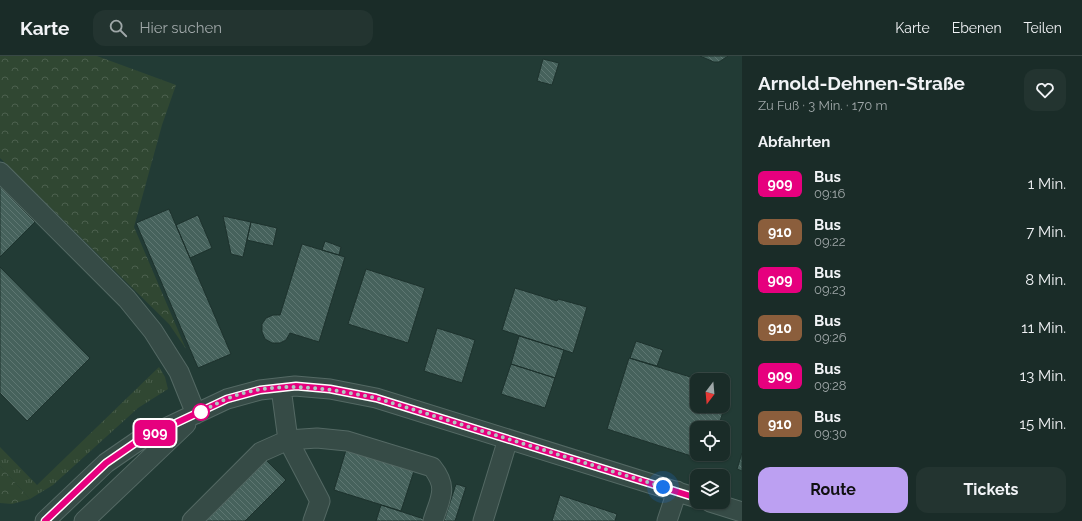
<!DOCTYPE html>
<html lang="de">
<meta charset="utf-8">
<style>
:root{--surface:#1a2c28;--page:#233430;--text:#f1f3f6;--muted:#9fa7a8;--line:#384845;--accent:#bca0f2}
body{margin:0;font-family:Raleway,sans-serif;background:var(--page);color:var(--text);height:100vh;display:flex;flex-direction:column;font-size:15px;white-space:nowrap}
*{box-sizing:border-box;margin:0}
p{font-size:13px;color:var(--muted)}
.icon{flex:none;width:22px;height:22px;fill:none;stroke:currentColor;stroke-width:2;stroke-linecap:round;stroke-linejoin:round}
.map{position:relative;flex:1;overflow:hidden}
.side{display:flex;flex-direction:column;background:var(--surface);width:340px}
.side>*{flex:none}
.badge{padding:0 8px;border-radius:6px;font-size:14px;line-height:26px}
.needle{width:26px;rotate:196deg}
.controls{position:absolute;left:690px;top:317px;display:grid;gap:8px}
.controls a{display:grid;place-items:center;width:40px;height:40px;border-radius:8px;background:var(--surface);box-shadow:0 1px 3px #0004,0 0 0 1px var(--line);font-size:20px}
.you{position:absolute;width:20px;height:20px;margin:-10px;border:3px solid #fff;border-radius:50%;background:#1a73e8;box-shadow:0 0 0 6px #1a73e833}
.map>.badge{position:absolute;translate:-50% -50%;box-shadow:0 0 0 2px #fff}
h2{padding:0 16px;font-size:15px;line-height:36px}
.round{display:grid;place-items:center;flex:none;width:42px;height:42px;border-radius:12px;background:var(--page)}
.overview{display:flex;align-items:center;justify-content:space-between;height:68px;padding:0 16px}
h1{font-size:19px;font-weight:700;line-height:30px}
.primary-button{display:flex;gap:8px;margin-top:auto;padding:8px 16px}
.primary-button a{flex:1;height:46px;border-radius:12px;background:var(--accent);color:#111;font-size:16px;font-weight:700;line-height:46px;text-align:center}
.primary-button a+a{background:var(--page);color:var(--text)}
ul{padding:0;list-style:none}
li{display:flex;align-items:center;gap:12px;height:48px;padding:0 16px}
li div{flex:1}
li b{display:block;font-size:15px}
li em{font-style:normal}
li .badge{min-width:44px;font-weight:700;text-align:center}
header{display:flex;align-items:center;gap:24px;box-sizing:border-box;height:56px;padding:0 20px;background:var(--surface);border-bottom:1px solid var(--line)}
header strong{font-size:19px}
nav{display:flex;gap:22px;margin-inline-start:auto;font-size:14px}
.search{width:280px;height:36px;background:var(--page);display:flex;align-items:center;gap:10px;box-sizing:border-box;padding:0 14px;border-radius:12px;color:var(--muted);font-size:15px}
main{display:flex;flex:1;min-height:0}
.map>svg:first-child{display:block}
.grass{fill:url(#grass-tufts)}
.forest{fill:url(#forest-crowns)}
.building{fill:url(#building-back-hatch);stroke:#1d322d}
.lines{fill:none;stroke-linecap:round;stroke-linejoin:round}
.minor-casing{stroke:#546964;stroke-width:21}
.minor{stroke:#364b46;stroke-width:19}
.line-casing{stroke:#fff;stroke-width:9}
.line{stroke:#e6007e;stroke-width:6}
.walk{stroke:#b1c7c2;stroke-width:4;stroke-dasharray:0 7.2}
.stop-dot{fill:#fff;stroke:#e6007e;stroke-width:2}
</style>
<header>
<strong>Karte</strong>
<div class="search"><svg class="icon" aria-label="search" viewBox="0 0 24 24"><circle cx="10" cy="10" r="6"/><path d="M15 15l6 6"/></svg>Hier suchen</div>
<nav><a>Karte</a><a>Ebenen</a><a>Teilen</a></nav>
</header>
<main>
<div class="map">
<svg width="742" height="465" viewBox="0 0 742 465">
<defs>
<pattern id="grass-tufts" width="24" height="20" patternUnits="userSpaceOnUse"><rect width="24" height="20" fill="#304732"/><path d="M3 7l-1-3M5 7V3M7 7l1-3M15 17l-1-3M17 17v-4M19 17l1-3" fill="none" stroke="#4c604e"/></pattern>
<pattern id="forest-crowns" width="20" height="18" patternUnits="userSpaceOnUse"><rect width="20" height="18" fill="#304732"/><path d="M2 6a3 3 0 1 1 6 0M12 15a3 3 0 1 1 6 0" fill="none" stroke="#4c604e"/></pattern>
<pattern id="building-back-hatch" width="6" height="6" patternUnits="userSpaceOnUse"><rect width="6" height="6" fill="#46625c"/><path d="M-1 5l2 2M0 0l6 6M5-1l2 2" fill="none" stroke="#5e7772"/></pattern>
</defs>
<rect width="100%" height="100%" fill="#223b35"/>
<!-- grass -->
<path class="grass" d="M 159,311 L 165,321 L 168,333 L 138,352 L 53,429 L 30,443 L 0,410 L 0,391 L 37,429 Z"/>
<!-- forest -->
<path class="forest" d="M 0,0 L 97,0 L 176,29 L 162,69 L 134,171 L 186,293 L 169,268 L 0,102 Z
M 0,410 L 30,443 L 12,448 L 0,447 Z"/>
<!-- building -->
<path class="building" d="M 700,0 L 728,0 L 719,6 L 714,6 Z
M 543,3 L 559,7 L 552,29 L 537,25 Z
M 0,130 L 35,166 L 0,201 Z
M 169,153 L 231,298 L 198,312 L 136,167 Z
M 198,159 L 212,192 L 190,202 L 176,169 Z
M 223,160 L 251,166 L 243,201 L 231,198 Z
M 251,166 L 277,172 L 273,190 L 247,184 Z
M 325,185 L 341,191 L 339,199 L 322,194 Z
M 302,188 L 345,201 L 319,286 L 290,277 L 286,284 L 280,287 L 272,287 L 265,283 L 262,276 L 262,268 L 266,262 L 273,259 L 280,259 Z
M 0,211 L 90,302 L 27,365 L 0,337 Z
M 366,213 L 425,232 L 408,287 L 348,268 Z
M 515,232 L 557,245 L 558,243 L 587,251 L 573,297 L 502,274 Z
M 437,272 L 475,284 L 462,327 L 424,315 Z
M 519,280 L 564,294 L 555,322 L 511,308 Z
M 636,285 L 663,294 L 657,310 L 630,302 Z
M 629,302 L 700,324 L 697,324 L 697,350 L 723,350 L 723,331 L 730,333 L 718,372 L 697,372 L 697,398 L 709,398 L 707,405 L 607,373 Z
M 511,308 L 555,322 L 545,352 L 501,338 Z
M 346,394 L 414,415 L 401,455 L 334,434 Z
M 742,397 L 742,415 L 737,413 Z
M 265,403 L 286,424 L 245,465 L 204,465 Z
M 456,428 L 466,431 L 455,465 L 444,465 Z
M 560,439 L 617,458 L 615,465 L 552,465 Z
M 381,449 L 424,463 L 424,465 L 376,465 Z"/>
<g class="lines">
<!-- minor casing -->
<g class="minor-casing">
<path id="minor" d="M 0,116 L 127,243 L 153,275 L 179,316 L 196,358
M 710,446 L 742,456
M 45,465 L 106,407 L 138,385 L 227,343 L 260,334 L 295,330 L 330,333 L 376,342 L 697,442
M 84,465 L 186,368
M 192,465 L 261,396 L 288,384 L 281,332
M 313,465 L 320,445 L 288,384 L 317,382 L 347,385 L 432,411 C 449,432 440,442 433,465
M 483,465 L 508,383
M 667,465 L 677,435"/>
</g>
<!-- minor -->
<use href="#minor" class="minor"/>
</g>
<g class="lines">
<!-- line casing -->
<g class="line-casing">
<path id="line" d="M 45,465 L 106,407 L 138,385 L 227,343 L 260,334 L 296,330 L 330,333 L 376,342 L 697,442"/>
</g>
<!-- line -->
<use href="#line" class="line"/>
<!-- walk -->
<path class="walk" d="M 201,356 L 196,358 C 206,353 216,348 226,343 C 274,323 327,332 376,342 L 663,431"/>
</g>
<!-- markers -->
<circle class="stop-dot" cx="201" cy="356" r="8"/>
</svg>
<div class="controls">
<a><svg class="needle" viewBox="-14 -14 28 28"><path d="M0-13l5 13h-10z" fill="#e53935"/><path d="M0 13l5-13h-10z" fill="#9fa7a8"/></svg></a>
<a><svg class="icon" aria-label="locate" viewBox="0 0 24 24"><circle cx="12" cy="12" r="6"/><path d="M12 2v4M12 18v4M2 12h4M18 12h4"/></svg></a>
<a><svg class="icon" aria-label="layers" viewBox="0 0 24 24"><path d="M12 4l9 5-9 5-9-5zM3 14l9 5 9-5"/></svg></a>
</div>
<div class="you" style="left:663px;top:431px"></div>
<b class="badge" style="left:155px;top:377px;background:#e6007e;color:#fff">909</b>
</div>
<section class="side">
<div class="overview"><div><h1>Arnold-Dehnen-Straße</h1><p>Zu Fuß · 3 Min. · 170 m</p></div><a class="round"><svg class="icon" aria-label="heart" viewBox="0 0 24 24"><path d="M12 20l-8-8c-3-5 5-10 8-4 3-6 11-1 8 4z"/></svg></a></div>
<h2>Abfahrten</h2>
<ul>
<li><span class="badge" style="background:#e6007e;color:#fff">909</span><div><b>Bus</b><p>09:16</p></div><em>1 Min.</em></li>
<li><span class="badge" style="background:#8b5e3c;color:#fff">910</span><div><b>Bus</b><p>09:22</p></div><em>7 Min.</em></li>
<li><span class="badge" style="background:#e6007e;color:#fff">909</span><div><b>Bus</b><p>09:23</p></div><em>8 Min.</em></li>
<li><span class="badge" style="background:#8b5e3c;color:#fff">910</span><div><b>Bus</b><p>09:26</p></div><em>11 Min.</em></li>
<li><span class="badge" style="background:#e6007e;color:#fff">909</span><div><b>Bus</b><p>09:28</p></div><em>13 Min.</em></li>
<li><span class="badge" style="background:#8b5e3c;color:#fff">910</span><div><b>Bus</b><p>09:30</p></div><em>15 Min.</em></li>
</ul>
<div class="primary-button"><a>Route</a><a>Tickets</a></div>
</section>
</main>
